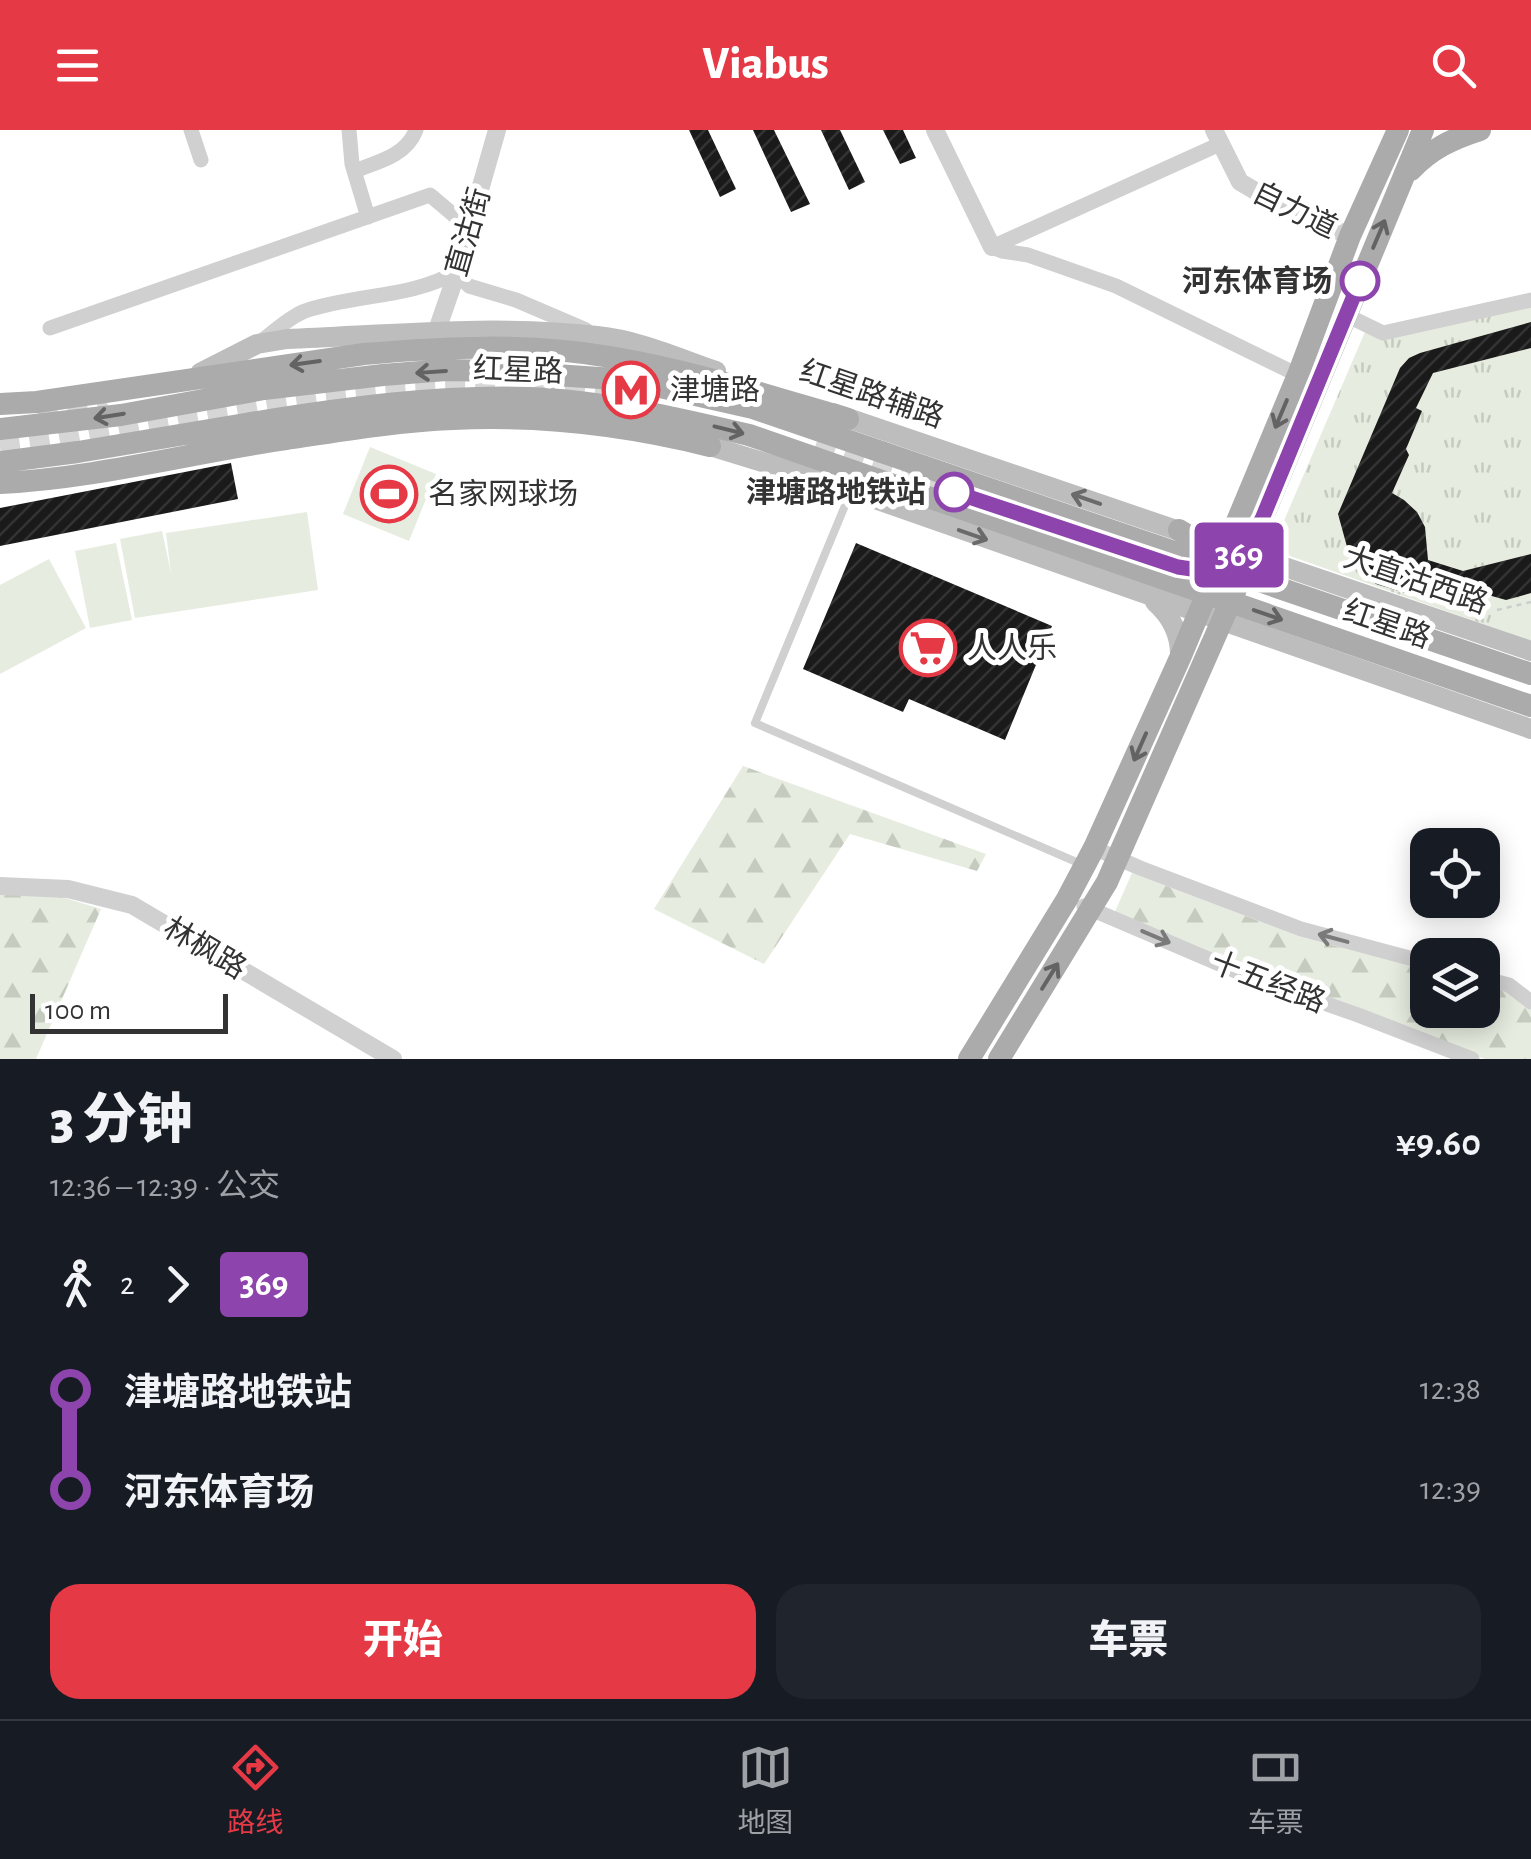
<!DOCTYPE html>
<html lang="zh">
<meta charset="utf-8">
<style>
:root{--surface:#171b24;--page:#20242c;--text:#f1f3f6;--muted:#9ea1a6;--line:#363941;--accent:#e63946}
body{margin:0;font-family:"Alegreya Sans","Noto Sans SC",sans-serif;background:var(--page);color:var(--text);height:100vh;display:flex;flex-direction:column;font-size:38px;white-space:nowrap}
*{box-sizing:border-box;margin:0}
p{font-size:32px;color:var(--muted)}
.icon{flex:none;width:55px;height:55px;fill:none;stroke:currentColor;stroke-width:2;stroke-linecap:round;stroke-linejoin:round}
.map{position:relative;height:929px;overflow:hidden}
.details{display:flex;flex-direction:column;background:var(--surface);flex:1}
.details>*{flex:none}
.badge{padding:0 20px;border-radius:8px;font-size:35px;line-height:65px}
.controls{position:absolute;left:1410px;top:698px;display:grid;gap:20px}
.controls a{display:grid;place-items:center;width:90px;height:90px;border-radius:20px;background:var(--surface);box-shadow:0 5px 25px #0003;font-size:50px}
.scale{position:absolute;left:30px;bottom:25px;width:198px;box-sizing:border-box;padding-left:10px;border:5px solid #333;border-top:0;font-size:28px;line-height:35px;white-space:nowrap;color:#333;-webkit-text-stroke:8px #fff;paint-order:stroke}
.map>.badge{position:absolute;translate:-50% -50%;box-shadow:0 0 0 5px #fff}
.legs{display:flex;align-items:center;gap:15px;height:110px;padding:0 50px;font-size:32px}
.legs p{margin-inline-start:auto}
.overview{display:flex;align-items:center;justify-content:space-between;height:170px;padding:0 50px}
h1{font-size:55px;font-weight:800;line-height:75px}
.cta{display:flex;gap:20px;margin-top:auto;padding:20px 50px}
.cta a{flex:1;height:115px;border-radius:30px;background:var(--accent);color:#fff;font-size:40px;font-weight:800;line-height:115px;text-align:center}
.cta a+a{background:var(--page);color:var(--text)}
ul{padding:0 50px;list-style:none}
li{display:flex;align-items:center;gap:35px;height:100px;font-size:38px}
li i{display:grid;place-items:center;width:15px;height:100%;margin:0 12px;background:currentColor}
li i::after{content:'';width:25px;height:25px;margin:-12px;border:8px solid;border-radius:50%;background:var(--surface)}
li p{margin-inline-start:auto}
li:first-child i{background:linear-gradient(#0000 50%,currentColor 0)}
li:last-child i{background:linear-gradient(currentColor 50%,#0000 0)}
header{display:flex;justify-content:space-between;align-items:center;height:130px;padding:0 50px;background:var(--accent);color:#fff;font-size:45px;font-weight:800}
.menu{display:flex;justify-content:space-around;align-items:center;height:140px;border-top:2px solid var(--line);background:var(--surface);font-size:28px;color:var(--muted)}
.menu a{display:grid;justify-items:center;gap:5px}
.menu .active{color:var(--accent)}
.map>svg:first-child{display:block}
.grass{fill:#e6ecdf}
.forest{fill:url(#forest-firs)}
.park{fill:url(#park-tufts)}
.building{fill:url(#building-hatch)}
.lines{fill:none;stroke-linecap:round;stroke-linejoin:round}
.secondary-tunnel{stroke:#d6d6d6;stroke-width:20;stroke-dasharray:20 10;stroke-linecap:butt}
.path{stroke:#cdcdcd;stroke-width:2.5;stroke-dasharray:5 5;stroke-linecap:butt}
.service{stroke:#d0d0d0;stroke-width:8}
.minor{stroke:#d0d0d0;stroke-width:15}
.tertiary{stroke:#d0d0d0;stroke-width:18}
.secondary{stroke:#bdbdbd;stroke-width:20}
.primary{stroke:#ababab;stroke-width:22}
.primary-bridge{stroke:#ababab;stroke-width:22}
.oneway{stroke:#636363}
.oneway2{stroke:#6a6a6a}
.oneway3{stroke:#7a7a7a}
.line-1-casing{stroke:#fff;stroke-width:22}
.line-1{stroke:#8e44ad;stroke-width:15}
.stop-1-dot{fill:#fff;stroke:#8e44ad;stroke-width:5}
.labels{text-anchor:middle;stroke-width:10;stroke-linejoin:round;paint-order:stroke}
.street-label{font-size:30px;fill:#333;stroke:#fff}
.stop-label{font-size:30px;font-weight:bold;fill:#333;stroke:#fff;text-anchor:end}
.poi-label{font-size:30px;fill:#333;stroke:#fff;text-anchor:start}
</style>
<header><svg class="icon" aria-label="menu" viewBox="0 0 24 24"><path d="M4 6h16M4 12h16M4 18h16"/></svg>Viabus<svg class="icon" aria-label="search" viewBox="0 0 24 24"><circle cx="10" cy="10" r="6"/><path d="M15 15l6 6"/></svg></header>
<div class="map">
<svg width="1531" height="929" viewBox="0 0 1531 929">
<defs>
<pattern id="forest-firs" width="22" height="20" patternUnits="userSpaceOnUse" patternTransform="scale(2.5)"><rect width="22" height="20" fill="#e6ecdf"/><path d="M5 1l3.5 6h-7zM16 11l3.5 6h-7z" fill="#c6cbc0"/></pattern>
<pattern id="park-tufts" width="24" height="20" patternUnits="userSpaceOnUse" patternTransform="scale(2.5)"><rect width="24" height="20" fill="#e6ecdf"/><path d="M3 7l-1-3M5 7V3M7 7l1-3M15 17l-1-3M17 17v-4M19 17l1-3" fill="none" stroke="#c6cbc0"/></pattern>
<pattern id="building-hatch" width="6" height="6" patternUnits="userSpaceOnUse" patternTransform="scale(2.5)"><rect width="6" height="6" fill="#1a1a1a"/><path d="M-1 1l2-2M0 6l6-6M5 7l2-2" fill="none" stroke="#333"/></pattern>
</defs>
<rect width="100%" height="100%" fill="#fff"/>
<!-- grass -->
<path class="grass" d="M 370,317 L 436,344 L 409,411 L 343,384 Z
M 307,382 L 318,460 L 135,488 L 120,409 L 162,401 L 171,443 L 166,403 Z
M 116,413 L 132,490 L 90,498 L 75,421 Z
M 49,429 L 86,498 L 0,544 L 0,455 Z"/>
<!-- forest -->
<path class="forest" d="M 743,636 L 986,724 L 977,741 L 850,704 L 764,834 L 654,779 Z
M 1132,743 L 1301,807 L 1427,840 L 1428,880 L 1482,880 L 1483,855 L 1506,861 L 1531,880 L 1531,929 L 1485,929 L 1239,840 L 1114,784 Z
M 0,764 L 62,767 L 101,779 L 36,929 L 0,929 Z"/>
<!-- park -->
<path class="park" d="M 1531,165 L 1531,511 L 1290,426 L 1282,419 L 1277,407 L 1365,202 Z"/>
<!-- building -->
<path class="building" d="M 689,0 L 708,0 L 736,59 L 720,67 Z
M 753,0 L 774,0 L 810,74 L 791,82 Z
M 821,0 L 840,0 L 865,52 L 849,60 Z
M 883,0 L 903,0 L 916,28 L 900,34 Z
M 1531,192 L 1531,218 L 1433,243 L 1416,278 L 1422,281 L 1406,319 L 1409,325 L 1392,363 L 1404,370 L 1417,382 L 1425,397 L 1428,430 L 1463,441 L 1531,424 L 1531,463 L 1506,470 L 1474,461 L 1480,486 L 1376,454 L 1363,444 L 1349,424 L 1338,384 L 1400,238 L 1409,228 L 1420,223 Z
M 231,333 L 238,369 L 0,416 L 0,378 Z
M 856,413 L 1052,496 L 1005,610 L 909,569 L 903,582 L 803,539 Z"/>
<g class="lines">
<!-- secondary-tunnel -->
<path class="secondary-tunnel" d="M 38,285 L 107,272
M 0,317 C 50,312 100,301 150,292 C 309,264 471,233 632,270
M 815,317 L 1178,437"/>
<!-- path -->
<path class="path" d="M 1497,480 L 1531,472"/>
<!-- service -->
<path class="service" d="M 851,361 L 755,593 L 1081,734"/>
<!-- minor -->
<path class="minor" d="M 191,0 L 201,30
M 349,0 L 352,34 L 368,87
M 354,41 C 378,32 406,26 416,0
M 992,117 L 1002,121 L 1028,125 L 1116,156 L 1298,245
M 992,117 L 1220,14
M 1346,185 L 1383,203 L 1531,170
M 50,198 L 430,65 L 469,98
M 260,212 C 274,202 289,187 305,181 C 354,164 412,168 456,142 L 469,156 L 516,170 L 586,200
M 1094,718 L 1140,738 L 1301,799 L 1428,833
M 1084,776 L 1250,847 L 1358,885 L 1472,929
M 1482,848 L 1509,855 L 1531,872"/>
<!-- tertiary -->
<path class="tertiary" d="M 935,0 L 992,117
M 1214,0 L 1240,52 L 1276,73 L 1350,106
M 436,203 L 454,151 L 497,0
M 0,756 L 68,759 L 132,775 L 393,929"/>
<!-- secondary -->
<path class="secondary" d="M 200,243 L 257,214 L 287,209 C 389,205 496,194 597,206 C 638,210 678,228 716,241
M 833,283 L 1531,521
M 710,316 L 815,348 L 1531,599
M 1178,437 L 1216,438
M 1155,472 C 1172,487 1181,505 1180,528"/>
<!-- primary -->
<path class="primary" d="M 1411,40 C 1431,19 1452,9 1480,0
M 0,332 L 78,322 L 251,293
M 0,353 C 97,348 190,323 286,309 C 339,301 399,291 453,289 C 539,285 626,295 710,316
M 1179,400 C 1199,413 1216,422 1219,448
M 969,929 L 1067,769 L 1094,718 L 1180,528 L 1298,245 L 1350,106 L 1398,0
M 999,929 L 1107,752 L 1251,425 L 1262,389 L 1423,0"/>
<!-- primary-bridge -->
<path class="primary-bridge" d="M 0,274 L 37,272 L 364,224 C 445,217 530,213 610,227 C 690,240 769,266 848,289
M 251,293 C 344,278 436,265 531,268 C 605,271 677,288 749,305 L 1531,576
M 0,299 L 121,285 L 264,259 L 383,245 L 446,240 L 496,241 L 629,250 L 753,278 L 1531,544"/>
</g>
<!-- one-way arrows -->
<defs><path id="oneway-shaft" d="M-6 0H5M1.5-3L5.5 0L1.5 3" fill="none" stroke-width="1.6" stroke-linecap="round" stroke-linejoin="round" transform="scale(2.5)"/></defs>
<g class="oneway">
<use href="#oneway-shaft" transform="translate(1379 104) rotate(-67)"/>
<use href="#oneway-shaft" transform="translate(305 233) rotate(172)"/>
<use href="#oneway-shaft" transform="translate(431 242) rotate(176)"/>
<use href="#oneway-shaft" transform="translate(1281 284) rotate(113)"/>
<use href="#oneway-shaft" transform="translate(109 286) rotate(171)"/>
<use href="#oneway-shaft" transform="translate(729 300) rotate(14)"/>
<use href="#oneway-shaft" transform="translate(1268 485) rotate(19)"/>
<use href="#oneway-shaft" transform="translate(1140 617) rotate(114)"/>
<use href="#oneway-shaft" transform="translate(1050 846) rotate(-58)"/>
</g>
<g class="oneway2">
<use href="#oneway-shaft" transform="translate(1086 369) rotate(-161)"/>
<use href="#oneway-shaft" transform="translate(973 405) rotate(19)"/>
</g>
<g class="oneway3">
<use href="#oneway-shaft" transform="translate(1156 807) rotate(23)"/>
<use href="#oneway-shaft" transform="translate(1333 808) rotate(-165)"/>
</g>
<g class="lines">
<!-- line-1 casing -->
<g class="line-1-casing">
<path id="line-1" d="M 954,362 L 1178,437 C 1230,446 1239,430 1262,389 L 1360,151"/>
</g>
<!-- line-1 -->
<use href="#line-1" class="line-1"/>
</g>
<!-- icons -->
<defs>
<g id="metro-ring" transform="scale(2.875)"><circle r="9.5" fill="#fff" stroke="#e63946" stroke-width="1.5"/><path d="M-5.5 5V-5H-3L0 0L3-5H5.5V5H3V-.5L0 4L-3-.5V5Z" fill="#e63946"/></g>
<g id="stadium-ring" transform="scale(2.875)"><circle r="9.5" fill="#fff" stroke="#e63946" stroke-width="1.5"/><path d="M0-5a6.5 5 0 1 0 0 10a6.5 5 0 1 0 0-10ZM-3.5-1.8h7v3.6h-7Z" fill="#e63946"/></g>
<g id="supermarket-ring" transform="scale(2.875)"><circle r="9.5" fill="#fff" stroke="#e63946" stroke-width="1.5"/><path d="M-6-5.5h2.5l.6 2H6L4.5 2H-2.5L-4.4-4H-6ZM-1.5 3.2a1.3 1.3 0 1 0 .1 0ZM3 3.2a1.3 1.3 0 1 0 .1 0Z" fill="#e63946"/></g>
</defs>
<g fill-rule="evenodd">
<use href="#metro-ring" x="631" y="260"/>
<use href="#stadium-ring" x="389" y="364"/>
<use href="#supermarket-ring" x="928" y="518"/>
</g>
<!-- markers -->
<g class="stop-1-dot">
<circle cx="1360" cy="151" r="18"/>
<circle cx="954" cy="362" r="18"/>
</g>
<g class="labels">
<!-- street labels -->
<g class="street-label">
<text transform="translate(1295 80) rotate(26)" y="10">自力道</text>
<text transform="translate(468 102) rotate(-74)" y="10">直沽街</text>
<text transform="translate(518 240) rotate(2)" y="10">红星路</text>
<text transform="translate(872 264) rotate(19)" y="10">红星路辅路</text>
<text transform="translate(1416 450) rotate(19)" y="10">大直沽西路</text>
<text transform="translate(1387 494) rotate(19)" y="10">红星路</text>
<text transform="translate(205 818) rotate(31)" y="10">林枫路</text>
<text transform="translate(1268 852) rotate(21)" y="10">十五经路</text>
</g>
<!-- stop labels -->
<g class="stop-label">
<text x="1332" y="161">河东体育场</text>
<text x="926" y="372">津塘路地铁站</text>
</g>
<!-- poi labels -->
<g class="poi-label">
<text x="670" y="270">津塘路</text>
<text x="428" y="374">名家网球场</text>
<text x="967" y="528">人人乐</text>
</g>
</g>
</svg>
<div class="controls">
<a><svg class="icon" aria-label="locate" viewBox="0 0 24 24"><circle cx="12" cy="12" r="6"/><path d="M12 2v4M12 18v4M2 12h4M18 12h4"/></svg></a>
<a><svg class="icon" aria-label="layers" viewBox="0 0 24 24"><path d="M12 4l9 5-9 5-9-5zM3 14l9 5 9-5"/></svg></a>
</div>
<div class="scale">100 m</div>
<b class="badge" style="left:1239px;top:425px;background:#8e44ad;color:#fff">369</b>
</div>
<section class="details">
<div class="overview"><div><h1>3 分钟</h1><p>12:36 – 12:39 · 公交</p></div><b>¥9.60</b></div>
<div class="legs"><svg class="icon" aria-label="walk" viewBox="0 0 24 24"><circle cx="13" cy="4" r="2"/><path d="M13 8l-2 6 4 7M11 14l-3 7M7 12l3-4h3l4 4"/></svg>2<svg class="icon" aria-label="forward" viewBox="0 0 24 24"><path d="M9 5l7 7-7 7"/></svg><b class="badge" style="background:#8e44ad;color:#fff">369</b></div>
<ul>
<li><i style="color:#8e44ad"></i><b>津塘路地铁站</b><p>12:38</p></li>
<li><i style="color:#8e44ad"></i><b>河东体育场</b><p>12:39</p></li>
</ul>
<div class="cta"><a>开始</a><a>车票</a></div>
</section>
<nav class="menu">
<a class="active"><svg class="icon" aria-label="directions" viewBox="0 0 24 24"><path d="M12 3l9 9-9 9-9-9zM9 14v-3h6M13 9l2 2-2 2"/></svg>路线</a>
<a><svg class="icon" aria-label="map" viewBox="0 0 24 24"><path d="M3 6l6-2 6 2 6-2v14l-6 2-6-2-6 2zM9 4v14M15 6v14"/></svg>地图</a>
<a><svg class="icon" aria-label="tickets" viewBox="0 0 24 24"><path d="M3 7h18v10H3zM15 7v10"/></svg>车票</a>
</nav>
